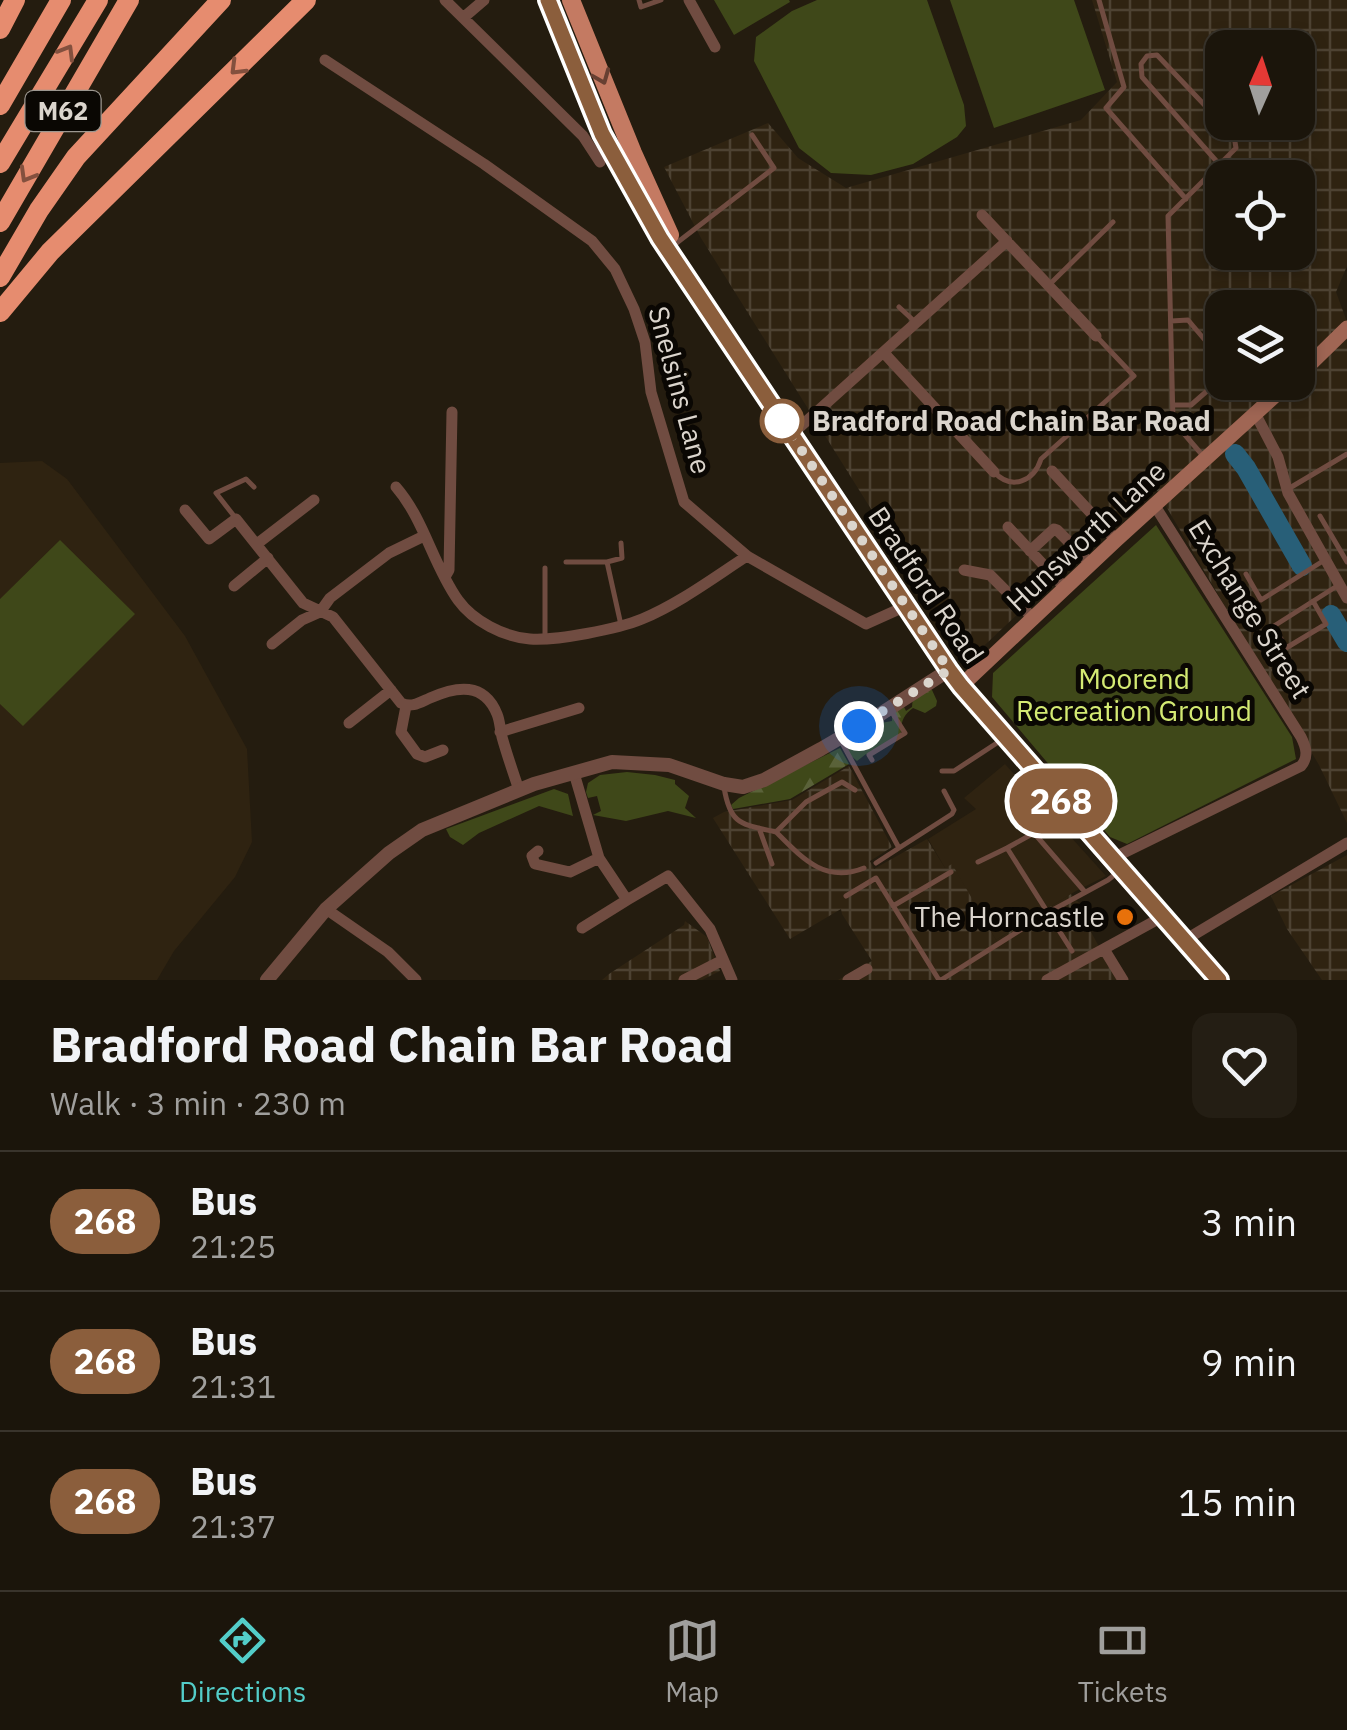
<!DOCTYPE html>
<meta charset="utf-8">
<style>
:root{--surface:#1b150b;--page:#241e14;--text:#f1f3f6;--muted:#a09f9d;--line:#39342c;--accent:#53cdc9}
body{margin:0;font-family:"IBM Plex Sans",sans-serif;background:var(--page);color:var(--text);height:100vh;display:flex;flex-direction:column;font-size:38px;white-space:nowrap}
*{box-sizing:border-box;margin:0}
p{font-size:32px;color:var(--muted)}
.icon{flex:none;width:55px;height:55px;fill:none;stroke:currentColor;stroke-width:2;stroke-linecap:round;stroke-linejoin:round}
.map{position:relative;height:980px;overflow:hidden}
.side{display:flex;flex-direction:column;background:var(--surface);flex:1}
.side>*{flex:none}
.badge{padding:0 20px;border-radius:32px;font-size:35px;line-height:65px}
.needle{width:65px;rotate:3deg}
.fabs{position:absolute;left:1205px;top:30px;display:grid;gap:20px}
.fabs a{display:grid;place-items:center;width:110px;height:110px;border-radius:20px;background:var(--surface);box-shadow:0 5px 15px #0003,0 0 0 2px var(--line);font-size:50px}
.you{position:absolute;width:50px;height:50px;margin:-25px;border:8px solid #fff;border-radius:50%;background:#1a73e8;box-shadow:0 0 0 15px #1a73e833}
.map>.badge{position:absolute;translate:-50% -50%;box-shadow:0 0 0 5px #fff}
.round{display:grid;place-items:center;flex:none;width:105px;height:105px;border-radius:20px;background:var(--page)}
.summary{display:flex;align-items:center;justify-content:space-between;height:170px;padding:0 50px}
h1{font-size:48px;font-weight:700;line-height:75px}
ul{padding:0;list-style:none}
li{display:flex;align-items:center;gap:30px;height:140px;padding:0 50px;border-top:2px solid var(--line)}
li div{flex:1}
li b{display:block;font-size:38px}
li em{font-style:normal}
li .badge{min-width:110px;font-weight:700;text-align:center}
.dock{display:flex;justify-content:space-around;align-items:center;height:140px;border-top:2px solid var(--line);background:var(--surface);font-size:28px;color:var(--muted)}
.dock a{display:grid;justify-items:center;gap:5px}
.dock .selected{color:var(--accent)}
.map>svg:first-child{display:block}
.built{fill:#2f2311}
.industrial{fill:url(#industrial-grid);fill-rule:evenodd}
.green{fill:#3f4819}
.forest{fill:url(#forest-firs)}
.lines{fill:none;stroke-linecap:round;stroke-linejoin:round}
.river{stroke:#285f78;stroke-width:20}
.service{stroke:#704c41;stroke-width:5}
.minor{stroke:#704c41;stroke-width:11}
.tertiary{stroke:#704c41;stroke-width:14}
.secondary{stroke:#a06654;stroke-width:15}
.primary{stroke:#c47a62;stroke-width:18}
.motorway{stroke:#e68c6f;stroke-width:20}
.oneway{stroke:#83503e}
.oneway2{stroke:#674032}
.line-casing{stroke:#fff;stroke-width:22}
.line{stroke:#8b5e3c;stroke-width:15}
.walk{stroke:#dbd5cd;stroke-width:10;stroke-dasharray:0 18}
.stop-dot{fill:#fff;stroke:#8b5e3c;stroke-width:5}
.food-dot{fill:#e8710a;stroke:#0a0703;stroke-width:4}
.labels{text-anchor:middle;stroke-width:10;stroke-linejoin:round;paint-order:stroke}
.shield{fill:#0a0703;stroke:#9c9790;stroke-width:2.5}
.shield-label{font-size:25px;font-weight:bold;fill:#dbd5cd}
.street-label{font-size:28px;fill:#dbd5cd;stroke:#0a0703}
.stop-label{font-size:28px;font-weight:bold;fill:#dbd5cd;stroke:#0a0703;text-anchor:start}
.park-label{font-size:28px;fill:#d4ea73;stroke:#0a0703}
.poi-label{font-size:28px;fill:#dbd5cd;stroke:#0a0703;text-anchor:end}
</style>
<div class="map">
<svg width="1347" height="980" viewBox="0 0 1347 980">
<defs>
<pattern id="industrial-grid" width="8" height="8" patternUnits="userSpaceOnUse" patternTransform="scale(2.5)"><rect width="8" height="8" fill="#2f2311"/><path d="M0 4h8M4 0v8" fill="none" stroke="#4d4232"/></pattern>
<pattern id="forest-firs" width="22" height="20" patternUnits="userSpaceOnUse" patternTransform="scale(2.5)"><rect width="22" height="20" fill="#3f4819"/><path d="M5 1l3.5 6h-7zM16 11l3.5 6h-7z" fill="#5a6239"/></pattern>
</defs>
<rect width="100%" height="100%" fill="#241c0f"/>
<!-- built -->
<path class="built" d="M 42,461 L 67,479 L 185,636 L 247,749 L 252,842 L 235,877 L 174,951 L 157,980 L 0,980 L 0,463 Z
M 1005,764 L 1106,876 L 1076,891 L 996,940 L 952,865 L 945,868 L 928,839 L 976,809 L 964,798 Z"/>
<!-- industrial -->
<path class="industrial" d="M 1092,0 L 1347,0 L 1347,266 L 1336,292 L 1347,322 L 1347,823 L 1319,765 L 1154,486 L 971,658 L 898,552 L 701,238 L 664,167 L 768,123 L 798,158 L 846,188 L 1081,120 L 1117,82 ZM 1222,48 L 1298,48 L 1298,122 L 1222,122 ZM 1222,178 L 1298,178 L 1298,252 L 1222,252 ZM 1222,308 L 1298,308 L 1298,382 L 1222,382 Z
M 849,766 L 892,847 L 870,861 L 874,869 L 927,839 L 945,868 L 952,864 L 996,940 L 1071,894 L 1088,913 L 1084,919 L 1117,980 L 838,980 L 872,961 L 842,914 L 841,909 L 790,939 L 713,818 L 724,812 L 792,800 Z
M 1347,855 L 1347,980 L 1322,980 L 1287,929 L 1271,896 Z
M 685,921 L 707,937 L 720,971 L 702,980 L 602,980 L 609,974 L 684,925 Z"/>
<!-- green -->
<path class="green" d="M 714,0 L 789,0 L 790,2 L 734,35 Z
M 817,0 L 927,0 L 964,105 L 966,126 L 957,137 L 913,164 L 871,175 L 831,173 L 799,148 L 754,61 L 756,37 L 792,11 Z
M 950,0 L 1074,0 L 1105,90 L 994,128 Z
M 1156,525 L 1292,737 L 1296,759 L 1127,844 L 1110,837 L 992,697 L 993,673 Z
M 60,540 L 135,614 L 23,726 L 0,704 L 0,599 Z
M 627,772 L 655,775 L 675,780 L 675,784 L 689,796 L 685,808 L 696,818 L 668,811 L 626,821 L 593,815 L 601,811 L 597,796 L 588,798 L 586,792 L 588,783 L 600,775 Z
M 554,789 L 568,794 L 573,816 L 539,806 L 479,833 L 463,845 L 450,837 L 446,829 Z"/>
<!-- forest -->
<path class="forest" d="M 927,689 L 932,690 L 937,701 L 936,706 L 925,713 L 913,708 C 904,714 900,723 901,734 L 870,755 L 866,754 L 857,761 L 849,754 L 847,745 L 876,724 L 892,721 L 892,714 L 904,707 L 906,711 L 912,707 L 913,697 Z
M 840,748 L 849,764 L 790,799 L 733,809 L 731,805 L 739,798 Z"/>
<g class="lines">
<!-- river -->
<path class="river" d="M 1235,454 L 1246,468 L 1302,566
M 1331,615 L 1347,642"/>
<!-- service -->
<path class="service" d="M 639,0 L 641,7 L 661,0
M 1099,0 L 1124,87 L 1106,108 L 1186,199
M 674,245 L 774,168 L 752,135
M 1051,283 L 1113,222
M 899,307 L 914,321
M 1171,321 L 1188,320 L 1210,346 L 1213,380 L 1207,391 L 1191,405 L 1173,405
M 1204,457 L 1173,421 L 1168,216 L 1236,148 L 1234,136 L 1157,55 L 1147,56 L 1141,64 L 1142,77 L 1219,164
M 994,472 C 1012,491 1034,481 1041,459 L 1134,376 L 1098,338
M 1288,489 L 1347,454
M 234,516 L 216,493 L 246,479 L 254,487
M 1320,516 L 1347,562
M 566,562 L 607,562 L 621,625
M 607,562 L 622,558 L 621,543
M 545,568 L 545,638
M 1246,574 L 1261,600 L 1323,561
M 1313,601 L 1326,624 L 1286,648 L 1274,626 L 1337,586
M 841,741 L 899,848 L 952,814 L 954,810 L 944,791
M 872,760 L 869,755 L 905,733 L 891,711
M 942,771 L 954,771 L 1003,739
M 724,787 C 730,825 741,824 776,832 L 806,802 L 842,782 L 855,790
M 759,828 L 772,864
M 776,832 C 802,858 825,884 864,868
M 978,862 L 1007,848
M 876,863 L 899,848
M 846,896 L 876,878 L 939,980
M 893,906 L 951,872
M 1072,951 L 1007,848 L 1034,833 L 1085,892
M 941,980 L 1049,912 L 1108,880 L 1118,872"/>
<!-- minor -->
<path class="minor" d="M 445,0 L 583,136 L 600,162
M 689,0 L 715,47
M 463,18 L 484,0
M 325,60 L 484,164 L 592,241 L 615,269 L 634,309 L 645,342 L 651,392 L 684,502 L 747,556 L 866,624 L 906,606
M 982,215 L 1096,336
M 884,353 L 994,472
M 1256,415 L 1278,457 L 1288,493 L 1347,598
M 791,435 L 1007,241
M 1052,471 L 1116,540
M 396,487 C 424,519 433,565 458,600 C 473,621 504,637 530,639 C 556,641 618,629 642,619 C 680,603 713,578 747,556
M 185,510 L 209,539 L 236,519 L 303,603 L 333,617 L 401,703 C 412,708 419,703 430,698 C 457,686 484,682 497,714 C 500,721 500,729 502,737 C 507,755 513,772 519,790
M 1008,527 L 1066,589
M 257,544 L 314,500
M 1030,551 L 1054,529 L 1057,530 L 1091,564
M 964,570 L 990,575 L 1034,619
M 445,577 L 449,570 L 452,412
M 234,586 L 268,558
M 272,644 L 302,620 L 320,612 L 330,598 L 389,553 L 424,536
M 406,706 L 401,732 L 417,754 L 425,757 L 443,750
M 349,723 L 391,690
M 500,732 L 579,708
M 574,773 L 599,858 L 627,900 L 668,876 L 710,929 L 732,980
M 538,851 L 532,856 L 535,864 L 570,872 L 599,858
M 1111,859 L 1301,766 C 1309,757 1306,747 1301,737 L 1155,506
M 326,909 L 388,952 L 416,980
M 582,928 L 627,900
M 1185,940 L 1347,843
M 1104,949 L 1123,980
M 684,980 L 723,960
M 848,980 L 867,969
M 1047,980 L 1162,917"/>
<!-- tertiary -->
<path class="tertiary" d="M 267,980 L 326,909 L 389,853 L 422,830 L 534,784 L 612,762 L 669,765 L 724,784 L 743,787 L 764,780 L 821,749 L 879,715 L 949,670"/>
<!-- secondary -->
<path class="secondary" d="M 1298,376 L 1347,328
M 961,686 L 1116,540 L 1290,382"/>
<!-- primary -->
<path class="primary" d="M 548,0 L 602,133 L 660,238 L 949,670 L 1120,870 L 1219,980
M 571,0 L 633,153 L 670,235"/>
<!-- motorway -->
<path class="motorway" d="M 0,29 L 15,0
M 0,105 L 61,0
M 0,163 L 98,0
M 0,222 L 129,0
M 0,277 L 39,210 L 76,157 L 221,0
M 0,312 L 50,252 L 306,0"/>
</g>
<!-- one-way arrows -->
<defs><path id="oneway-chevron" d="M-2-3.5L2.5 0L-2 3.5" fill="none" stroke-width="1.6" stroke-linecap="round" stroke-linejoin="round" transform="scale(2.5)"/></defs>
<g class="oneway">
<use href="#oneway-chevron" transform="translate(67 52) rotate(-59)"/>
<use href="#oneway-chevron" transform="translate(237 68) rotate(135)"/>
<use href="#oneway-chevron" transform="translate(27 175) rotate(120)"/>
</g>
<use class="oneway2" href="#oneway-chevron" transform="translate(602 77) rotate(68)"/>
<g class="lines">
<!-- line casing -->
<g class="line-casing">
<path id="line" d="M 548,0 L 602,134 L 660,238 L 949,670 L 961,686 L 1219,980"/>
</g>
<!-- line -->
<use href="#line" class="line"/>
<!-- walk -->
<path class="walk" d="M 782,421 L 949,670 L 859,726"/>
</g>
<!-- markers -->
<circle class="stop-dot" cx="782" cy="421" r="20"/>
<circle class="food-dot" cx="1125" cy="917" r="10"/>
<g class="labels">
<!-- shield labels -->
<rect class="shield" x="25.5" y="91" width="75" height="40" rx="8"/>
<g class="shield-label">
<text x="63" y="120">M62</text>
</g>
<!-- street labels -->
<g class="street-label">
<text transform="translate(680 390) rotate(75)" y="10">Snelsins Lane</text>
<text transform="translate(1086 536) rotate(-43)" y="10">Hunsworth Lane</text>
<text transform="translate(926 585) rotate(56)" y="10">Bradford Road</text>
<text transform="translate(1250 609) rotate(58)" y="10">Exchange Street</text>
</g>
<!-- stop labels -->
<g class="stop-label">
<text x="812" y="431">Bradford Road Chain Bar Road</text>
</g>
<!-- park labels -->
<g class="park-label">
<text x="1134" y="689">Moorend<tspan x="1134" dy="32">Recreation Ground</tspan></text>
</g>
<!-- poi labels -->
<g class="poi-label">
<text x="1105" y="927">The Horncastle</text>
</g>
</g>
</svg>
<div class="fabs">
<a><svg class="needle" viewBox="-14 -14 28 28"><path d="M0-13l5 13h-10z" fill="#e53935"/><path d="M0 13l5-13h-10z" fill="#a09f9d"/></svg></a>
<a><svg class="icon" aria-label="locate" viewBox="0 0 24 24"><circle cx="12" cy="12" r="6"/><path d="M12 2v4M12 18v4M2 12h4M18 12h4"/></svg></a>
<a><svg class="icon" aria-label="layers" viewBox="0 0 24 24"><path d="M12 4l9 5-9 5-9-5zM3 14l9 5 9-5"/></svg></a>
</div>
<div class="you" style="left:859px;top:726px"></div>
<b class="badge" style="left:1061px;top:801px;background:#8b5e3c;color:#fff">268</b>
</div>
<section class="side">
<div class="summary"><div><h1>Bradford Road Chain Bar Road</h1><p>Walk · 3 min · 230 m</p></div><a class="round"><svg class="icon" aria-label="heart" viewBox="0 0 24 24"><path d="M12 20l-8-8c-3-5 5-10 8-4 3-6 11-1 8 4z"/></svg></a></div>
<ul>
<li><span class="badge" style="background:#8b5e3c;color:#fff">268</span><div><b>Bus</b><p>21:25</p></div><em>3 min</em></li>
<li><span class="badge" style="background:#8b5e3c;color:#fff">268</span><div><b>Bus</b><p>21:31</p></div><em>9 min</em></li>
<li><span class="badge" style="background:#8b5e3c;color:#fff">268</span><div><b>Bus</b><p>21:37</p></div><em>15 min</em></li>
</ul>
</section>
<nav class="dock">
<a class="selected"><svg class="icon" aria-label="directions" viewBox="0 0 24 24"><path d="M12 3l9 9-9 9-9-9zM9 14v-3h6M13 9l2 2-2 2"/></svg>Directions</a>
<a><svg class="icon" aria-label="map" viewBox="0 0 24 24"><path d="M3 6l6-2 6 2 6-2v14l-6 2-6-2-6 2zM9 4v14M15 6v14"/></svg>Map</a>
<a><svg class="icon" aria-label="tickets" viewBox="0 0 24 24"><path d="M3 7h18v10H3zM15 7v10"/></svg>Tickets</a>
</nav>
